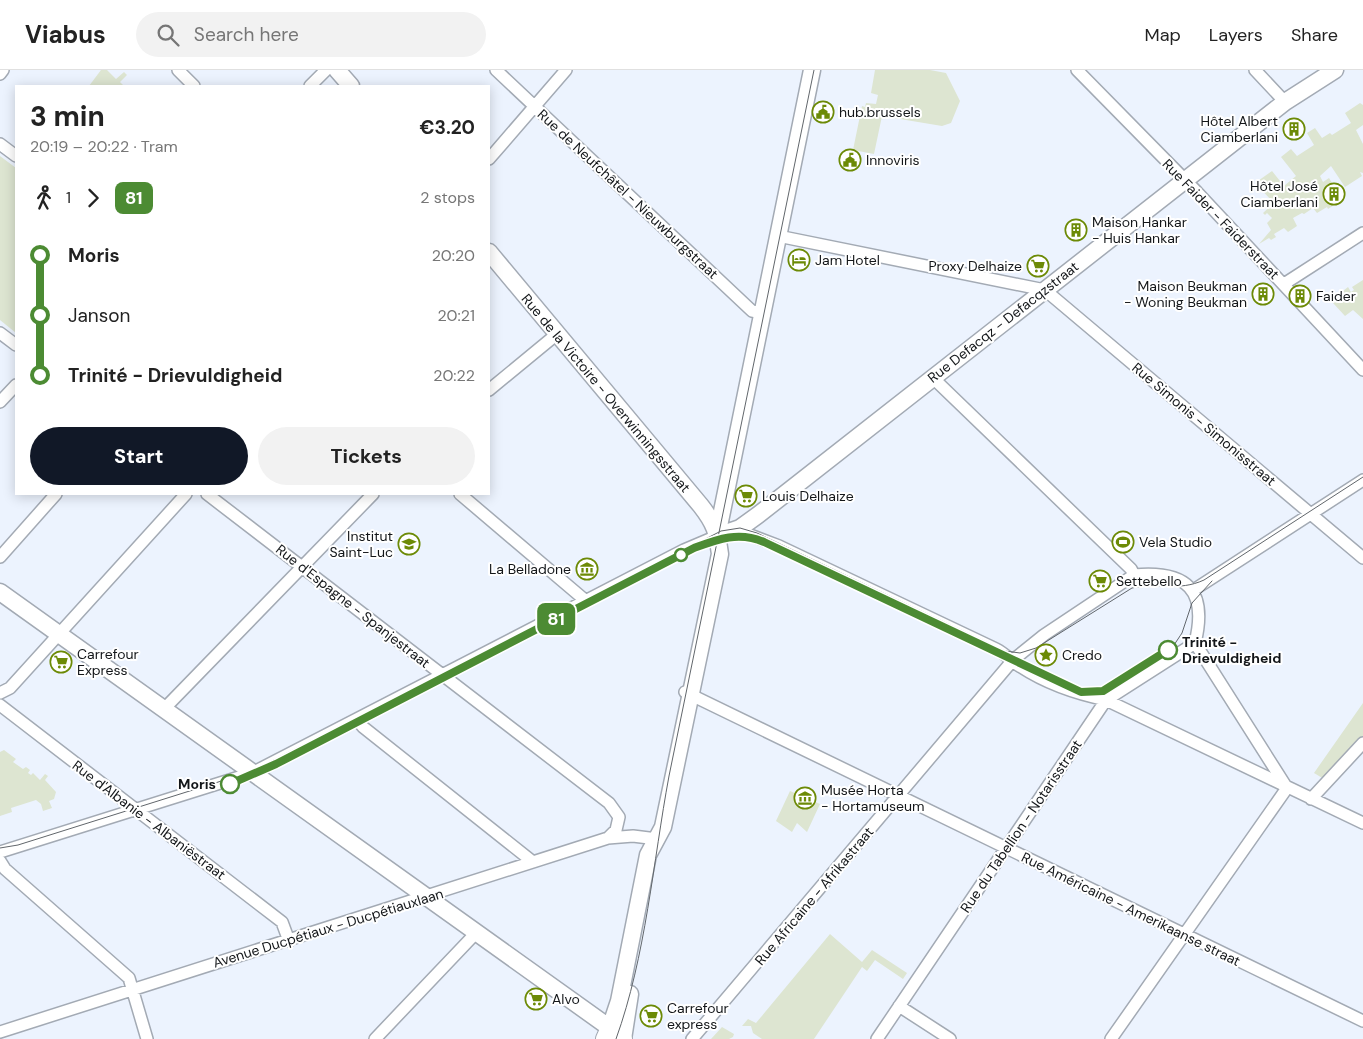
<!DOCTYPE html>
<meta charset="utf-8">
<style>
:root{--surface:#fff;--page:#f2f2f2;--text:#222;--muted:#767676;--line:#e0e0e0;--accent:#111827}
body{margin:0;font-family:"DM Sans",sans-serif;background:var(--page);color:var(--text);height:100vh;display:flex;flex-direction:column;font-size:19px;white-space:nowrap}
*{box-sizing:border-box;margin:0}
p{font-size:16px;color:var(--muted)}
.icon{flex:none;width:28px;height:28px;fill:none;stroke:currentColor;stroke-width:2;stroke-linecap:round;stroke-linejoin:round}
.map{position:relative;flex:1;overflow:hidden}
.drawer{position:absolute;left:15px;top:15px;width:475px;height:410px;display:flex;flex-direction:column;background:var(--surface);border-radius:0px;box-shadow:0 2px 12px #0003}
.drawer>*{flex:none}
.badge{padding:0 10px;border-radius:8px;font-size:18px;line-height:32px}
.map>.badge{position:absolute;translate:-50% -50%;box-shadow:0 0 0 2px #fff}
.legs{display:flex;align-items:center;gap:8px;height:55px;padding:0 15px;font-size:16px}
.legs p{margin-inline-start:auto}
.overview{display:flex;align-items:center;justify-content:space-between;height:85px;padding:0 15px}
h1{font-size:28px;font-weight:700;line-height:38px}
.cta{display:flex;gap:10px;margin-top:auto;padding:10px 15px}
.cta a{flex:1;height:58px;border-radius:30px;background:var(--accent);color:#fff;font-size:20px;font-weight:700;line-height:58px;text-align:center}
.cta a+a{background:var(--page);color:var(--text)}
ul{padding:0 15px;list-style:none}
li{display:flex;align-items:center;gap:18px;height:60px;font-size:19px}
li i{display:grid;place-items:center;width:8px;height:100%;margin:0 6px;background:currentColor}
li i::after{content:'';width:12px;height:12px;margin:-6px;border:4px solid;border-radius:50%;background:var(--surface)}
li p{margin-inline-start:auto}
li:first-child i{background:linear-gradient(#0000 50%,currentColor 0)}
li:last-child i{background:linear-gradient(currentColor 50%,#0000 0)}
header{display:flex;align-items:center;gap:30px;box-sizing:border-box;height:70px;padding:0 25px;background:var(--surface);border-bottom:1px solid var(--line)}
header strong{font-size:24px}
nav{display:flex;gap:28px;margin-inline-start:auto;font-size:18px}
.search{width:350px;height:45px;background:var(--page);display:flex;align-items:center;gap:12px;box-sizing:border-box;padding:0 18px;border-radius:28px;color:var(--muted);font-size:19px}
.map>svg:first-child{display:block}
.green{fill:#dde5d1}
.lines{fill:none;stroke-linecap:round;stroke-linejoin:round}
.street-casing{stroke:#a3aab4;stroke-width:14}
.secondary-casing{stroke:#a3aab4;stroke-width:19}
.primary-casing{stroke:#a3aab4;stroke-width:20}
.street{stroke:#fff;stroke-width:11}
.secondary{stroke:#fff;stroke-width:16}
.primary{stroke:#fff;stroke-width:18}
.tram{stroke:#61666b;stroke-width:1}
.line-1-casing{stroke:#fff;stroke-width:11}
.line-1{stroke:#4c8b33;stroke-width:8}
.stop-1-dot{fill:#fff;stroke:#4c8b33;stroke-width:2.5}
.labels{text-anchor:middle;stroke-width:4;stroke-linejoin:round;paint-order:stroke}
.poi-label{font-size:14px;fill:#131619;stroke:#fff;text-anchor:start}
.street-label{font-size:14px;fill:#131619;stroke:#fff}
.stop-label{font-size:14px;font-weight:bold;fill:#131619;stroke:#fff;text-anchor:start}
</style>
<header>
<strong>Viabus</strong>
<div class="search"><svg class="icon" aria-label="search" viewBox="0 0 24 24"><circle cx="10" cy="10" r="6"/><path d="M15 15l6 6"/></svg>Search here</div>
<nav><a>Map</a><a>Layers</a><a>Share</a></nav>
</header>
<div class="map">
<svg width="1363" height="969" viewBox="0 0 1363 969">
<rect width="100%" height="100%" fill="#ecf3fe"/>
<!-- green -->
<path class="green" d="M 101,0 L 107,0 L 116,9 L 124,2 L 127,5 L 120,12 L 124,16 L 89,16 Z
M 875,0 L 930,0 L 946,3 L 960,31 L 951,53 L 942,56 L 882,46 L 874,84 L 853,80 L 862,36 L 865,37 L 866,33 L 876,34 L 878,25 L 871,23 Z
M 1360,33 L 1363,35 L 1363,55 L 1356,60 L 1363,74 L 1363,103 L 1360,102 L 1362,106 L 1345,117 L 1331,96 L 1320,106 L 1323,112 L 1329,108 L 1332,113 L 1327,117 L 1337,133 L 1328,139 L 1327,137 L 1317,143 L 1313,138 L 1304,144 L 1302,143 L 1293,148 L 1297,156 L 1288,162 L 1284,158 L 1274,164 L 1276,167 L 1271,170 L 1269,168 L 1259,174 L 1271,160 L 1267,153 L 1272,148 L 1267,143 L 1265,145 L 1263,143 L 1274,133 L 1255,113 L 1272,101 L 1284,116 L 1296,106 L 1281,87 L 1291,79 L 1297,86 L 1314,75 L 1307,63 L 1315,58 L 1322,68 L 1330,63 L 1332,65 L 1351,53 L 1345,43 Z
M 0,86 L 16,98 L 16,263 L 0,250 Z
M 1363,210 L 1363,249 L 1353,240 L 1345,246 L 1333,233 L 1345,225 L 1343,221 L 1348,217 L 1351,222 L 1354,220 L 1352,217 Z
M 1363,633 L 1363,667 L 1324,709 L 1314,703 Z
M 4,680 L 16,689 L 13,692 L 23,699 L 26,697 L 30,700 L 28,703 L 31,705 L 33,703 L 40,710 L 45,704 L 48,706 L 45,710 L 56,722 L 54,729 L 49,731 L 52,738 L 43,741 L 41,734 L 36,730 L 11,738 L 12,742 L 0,746 L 0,682 Z
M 790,721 L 820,734 L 807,762 L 797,753 L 792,762 L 776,751 Z
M 830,864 L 862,892 L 872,880 L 907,903 L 903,909 L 875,890 L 867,901 L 862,897 L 814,969 L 762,969 L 753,963 L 751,956 L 742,956 L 748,949 L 756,953 Z
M 722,957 L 734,964 L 733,967 L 729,969 L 711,969 Z"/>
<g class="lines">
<!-- street casing -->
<g class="street-casing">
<path id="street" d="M 178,0 L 194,16
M 496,0 L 752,241 L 763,243
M 1077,0 L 1197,122 L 1363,300
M 1255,0 L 1285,32
M 0,4 L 3,0
M 310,16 L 326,0
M 0,74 L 16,86
M 489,89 L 566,0
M 778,166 L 1045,220 L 1363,488
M 1284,214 L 1363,163
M 0,263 L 16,275
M 932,307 L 1131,499 L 1134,505
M 489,320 L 557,264
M 0,332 L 16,315
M 207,424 L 609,733 L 619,747 L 616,760 L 608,768
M 460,424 L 586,531
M 737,460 L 779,476 L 996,579 C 1006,584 1012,592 1021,597 C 1047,614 1077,624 1106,630 L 1363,753
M 0,487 L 56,424
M 1192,521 L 1363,410
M 1195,573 L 1287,718
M 685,622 L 1363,951
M 0,623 L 10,618 L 186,424
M 0,635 L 282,852 L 289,871
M 164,639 L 373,424
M 357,650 L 363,657 L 533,792
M 1311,729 L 1363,673
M 0,782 L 252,703 L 684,480 L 717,466
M 0,791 L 5,799 L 129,908 L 147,969
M 899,936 L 950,969
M 0,962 L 608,768 L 633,766 L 657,769
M 375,969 L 475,864
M 692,969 L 1013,590 L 1044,565 L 1134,505 C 1187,500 1208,520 1195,573
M 877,969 L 1106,630 L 1195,573
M 1111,969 L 1287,718"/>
</g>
<!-- secondary casing -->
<g class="secondary-casing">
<path id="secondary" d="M 337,0 L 351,16
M 717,466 L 812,0
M 717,466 L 740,458 L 758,445 L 1285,32 L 1335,0
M 0,522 L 610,958 L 619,931 L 648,785 L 663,757 L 720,484 C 717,462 715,454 701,436 L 489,182
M 623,969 L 630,924"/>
</g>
<!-- primary casing -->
<g class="primary-casing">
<path id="primary" d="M 605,969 L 610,958 L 623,969"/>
</g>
<!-- street -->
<use href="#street" class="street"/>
<!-- secondary -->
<use href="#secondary" class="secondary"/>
<!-- primary -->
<use href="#primary" class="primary"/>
<!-- tram -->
<path class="tram" d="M 715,470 L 734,466 L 751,467
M 1000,584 L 1074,619 L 1088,623 L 1103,621 L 1174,575 L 1182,563 L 1192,533 L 1212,511
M 0,778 L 18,775 L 250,702 L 721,461 L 740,458 L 757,463 L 1005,581 L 1020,583 L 1036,578 L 1132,518 C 1158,512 1178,522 1204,510 L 1363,407
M 616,969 C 646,886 653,792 669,706 L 814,0"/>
</g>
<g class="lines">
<!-- line-1 casing -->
<g class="line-1-casing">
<path id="line-1" d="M 230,714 L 276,694 L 694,478 C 718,469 739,461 764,472 L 1081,622 L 1103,621 L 1168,580"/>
</g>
<!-- line-1 -->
<use href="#line-1" class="line-1"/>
</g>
<!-- icons -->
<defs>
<g id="civic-ring" transform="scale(1.125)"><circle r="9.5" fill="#fff" stroke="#6c8a06" stroke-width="1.5"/><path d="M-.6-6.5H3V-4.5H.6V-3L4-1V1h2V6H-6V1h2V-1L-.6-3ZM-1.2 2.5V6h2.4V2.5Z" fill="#6c8a06"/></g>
<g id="building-ring" transform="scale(1.125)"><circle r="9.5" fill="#fff" stroke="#6c8a06" stroke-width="1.5"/><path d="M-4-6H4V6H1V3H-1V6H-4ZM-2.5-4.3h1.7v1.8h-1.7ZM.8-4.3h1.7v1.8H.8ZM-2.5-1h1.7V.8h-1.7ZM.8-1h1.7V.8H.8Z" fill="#6c8a06"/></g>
<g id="hotel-ring" transform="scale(1.125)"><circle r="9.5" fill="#fff" stroke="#6c8a06" stroke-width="1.5"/><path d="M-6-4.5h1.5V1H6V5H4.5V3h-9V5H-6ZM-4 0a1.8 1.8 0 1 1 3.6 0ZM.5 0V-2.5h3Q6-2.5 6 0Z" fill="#6c8a06"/></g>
<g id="supermarket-ring" transform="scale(1.125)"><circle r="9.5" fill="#fff" stroke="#6c8a06" stroke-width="1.5"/><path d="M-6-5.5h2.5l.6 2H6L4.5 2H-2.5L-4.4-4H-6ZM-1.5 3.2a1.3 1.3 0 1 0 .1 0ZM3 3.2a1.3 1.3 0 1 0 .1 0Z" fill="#6c8a06"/></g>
<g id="stadium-ring" transform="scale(1.125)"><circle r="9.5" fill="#fff" stroke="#6c8a06" stroke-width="1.5"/><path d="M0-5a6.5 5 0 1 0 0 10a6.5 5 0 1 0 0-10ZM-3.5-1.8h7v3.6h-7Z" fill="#6c8a06"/></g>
<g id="school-ring" transform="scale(1.125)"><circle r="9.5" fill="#fff" stroke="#6c8a06" stroke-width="1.5"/><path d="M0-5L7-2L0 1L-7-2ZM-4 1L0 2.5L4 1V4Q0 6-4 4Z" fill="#6c8a06"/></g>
<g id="museum-ring" transform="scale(1.125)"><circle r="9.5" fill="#fff" stroke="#6c8a06" stroke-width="1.5"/><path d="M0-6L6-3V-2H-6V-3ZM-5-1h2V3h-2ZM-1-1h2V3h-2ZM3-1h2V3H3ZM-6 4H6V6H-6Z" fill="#6c8a06"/></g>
<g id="sight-ring" transform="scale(1.125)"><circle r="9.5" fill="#fff" stroke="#6c8a06" stroke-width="1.5"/><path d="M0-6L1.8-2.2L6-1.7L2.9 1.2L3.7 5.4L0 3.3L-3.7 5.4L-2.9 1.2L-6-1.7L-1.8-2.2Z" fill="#6c8a06"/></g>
</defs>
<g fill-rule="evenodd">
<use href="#civic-ring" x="823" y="42"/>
<use href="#building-ring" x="1294" y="59"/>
<use href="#civic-ring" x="850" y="90"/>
<use href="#building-ring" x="1334" y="124"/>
<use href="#building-ring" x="1076" y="160"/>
<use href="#hotel-ring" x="799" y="190"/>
<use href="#supermarket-ring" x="1038" y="196"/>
<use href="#building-ring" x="1263" y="224"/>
<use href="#building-ring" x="1300" y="226"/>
<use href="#supermarket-ring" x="746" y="426"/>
<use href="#stadium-ring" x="1123" y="472"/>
<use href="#school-ring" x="409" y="474"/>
<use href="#museum-ring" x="587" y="499"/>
<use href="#supermarket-ring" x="1100" y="511"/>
<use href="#sight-ring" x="1046" y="585"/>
<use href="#supermarket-ring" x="61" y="592"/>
<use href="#museum-ring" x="805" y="728"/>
<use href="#supermarket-ring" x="536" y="929"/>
<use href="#supermarket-ring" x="651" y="946"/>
</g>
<!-- markers -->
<g class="stop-1-dot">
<circle cx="681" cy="485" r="6"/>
<circle cx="1168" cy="580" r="9"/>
<circle cx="230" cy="714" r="9"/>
</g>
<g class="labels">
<!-- poi labels -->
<g class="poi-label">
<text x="839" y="47">hub.brussels</text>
<text x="1278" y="56" text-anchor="end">Hôtel Albert<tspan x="1278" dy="16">Ciamberlani</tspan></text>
<text x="866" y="95">Innoviris</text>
<text x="1318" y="121" text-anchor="end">Hôtel José<tspan x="1318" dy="16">Ciamberlani</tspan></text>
<text x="1092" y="157">Maison Hankar<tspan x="1092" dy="16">- Huis Hankar</tspan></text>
<text x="815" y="195">Jam Hotel</text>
<text x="1022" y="201" text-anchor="end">Proxy Delhaize</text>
<text x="1247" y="221" text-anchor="end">Maison Beukman<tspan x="1247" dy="16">- Woning Beukman</tspan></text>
<text x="1316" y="231">Faider</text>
<text x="762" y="431">Louis Delhaize</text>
<text x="393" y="471" text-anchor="end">Institut<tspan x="393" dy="16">Saint-Luc</tspan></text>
<text x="1139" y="477">Vela Studio</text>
<text x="571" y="504" text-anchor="end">La Belladone</text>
<text x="1116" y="516">Settebello</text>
<text x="77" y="589">Carrefour<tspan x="77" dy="16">Express</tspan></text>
<text x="1062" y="590">Credo</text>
<text x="821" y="725">Musée Horta<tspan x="821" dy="16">- Hortamuseum</tspan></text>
<text x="552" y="934">Alvo</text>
<text x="667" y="943">Carrefour<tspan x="667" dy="16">express</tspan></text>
</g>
<!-- street labels -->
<g class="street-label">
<text transform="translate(628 124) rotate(43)" y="5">Rue de Neufchâtel - Nieuwburgstraat</text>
<text transform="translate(1221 149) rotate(46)" y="5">Rue Faider - Faiderstraat</text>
<text transform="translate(1003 252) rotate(-38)" y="5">Rue Defacqz - Defacqzstraat</text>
<text transform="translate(606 323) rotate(50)" y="5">Rue de la Victoire - Overwinningsstraat</text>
<text transform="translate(1204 354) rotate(40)" y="5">Rue Simonis - Simonisstraat</text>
<text transform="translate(353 536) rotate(38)" y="5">Rue d'Espagne - Spanjestraat</text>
<text transform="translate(149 750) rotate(37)" y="5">Rue d'Albanie - Albaniëstraat</text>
<text transform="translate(1021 756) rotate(-56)" y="5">Rue du Tabellion - Notarisstraat</text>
<text transform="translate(814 826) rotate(-50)" y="5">Rue Africaine - Afrikastraat</text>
<text transform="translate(1131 839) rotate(26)" y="5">Rue Américaine - Amerikaanse straat</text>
<text transform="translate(328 858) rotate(-17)" y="5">Avenue Ducpétiaux - Ducpétiauxlaan</text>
</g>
<!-- stop labels -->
<g class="stop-label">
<text x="1182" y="577">Trinité -<tspan x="1182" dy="16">Drievuldigheid</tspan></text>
<text x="216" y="719" text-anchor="end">Moris</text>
</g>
</g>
</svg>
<b class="badge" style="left:556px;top:549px;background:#4c8b33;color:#fff">81</b>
<section class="drawer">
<div class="overview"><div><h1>3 min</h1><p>20:19 – 20:22 · Tram</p></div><b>€3.20</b></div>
<div class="legs"><svg class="icon" aria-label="walk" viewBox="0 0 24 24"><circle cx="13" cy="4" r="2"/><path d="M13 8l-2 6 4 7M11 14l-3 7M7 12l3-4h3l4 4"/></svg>1<svg class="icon" aria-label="forward" viewBox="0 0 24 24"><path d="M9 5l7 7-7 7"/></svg><b class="badge" style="background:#4c8b33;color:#fff">81</b><p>2 stops</p></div>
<ul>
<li><i style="color:#4c8b33"></i><b>Moris</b><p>20:20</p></li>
<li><i style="color:#4c8b33"></i><span>Janson</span><p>20:21</p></li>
<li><i style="color:#4c8b33"></i><b>Trinité - Drievuldigheid</b><p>20:22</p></li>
</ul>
<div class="cta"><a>Start</a><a>Tickets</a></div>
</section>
</div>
